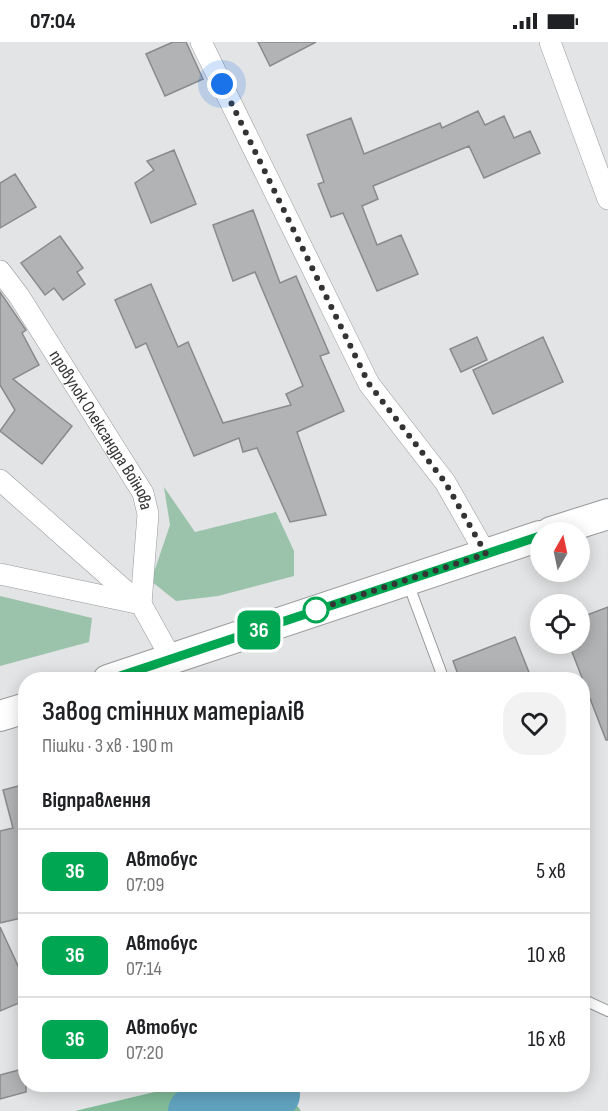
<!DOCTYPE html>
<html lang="uk">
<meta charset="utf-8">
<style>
:root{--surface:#fff;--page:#f2f2f2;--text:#202124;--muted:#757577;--line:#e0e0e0}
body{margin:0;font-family:"Sofia Sans Condensed",sans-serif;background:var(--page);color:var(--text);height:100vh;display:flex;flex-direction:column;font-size:22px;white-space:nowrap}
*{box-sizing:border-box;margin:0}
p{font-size:20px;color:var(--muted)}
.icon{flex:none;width:33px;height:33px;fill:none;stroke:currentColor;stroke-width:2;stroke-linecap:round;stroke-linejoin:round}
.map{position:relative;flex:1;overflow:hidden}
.side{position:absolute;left:18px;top:630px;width:572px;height:420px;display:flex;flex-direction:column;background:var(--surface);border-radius:24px;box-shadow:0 3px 15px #0003}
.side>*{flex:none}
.badge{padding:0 12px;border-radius:9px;font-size:21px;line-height:39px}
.needle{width:39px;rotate:9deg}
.controls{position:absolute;left:530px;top:480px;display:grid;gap:12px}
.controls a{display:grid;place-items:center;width:60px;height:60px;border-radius:50%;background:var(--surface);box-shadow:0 3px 15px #0003;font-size:30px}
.you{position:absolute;width:30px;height:30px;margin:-15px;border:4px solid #fff;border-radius:50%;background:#1a73e8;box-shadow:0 0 0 9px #1a73e833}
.map>.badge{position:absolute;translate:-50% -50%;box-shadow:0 0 0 3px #fff}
h2{padding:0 24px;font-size:22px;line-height:54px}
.round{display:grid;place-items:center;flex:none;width:63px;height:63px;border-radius:24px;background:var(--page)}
.overview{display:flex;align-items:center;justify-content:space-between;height:102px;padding:0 24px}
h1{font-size:28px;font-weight:600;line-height:45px}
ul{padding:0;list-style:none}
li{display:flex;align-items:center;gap:18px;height:84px;padding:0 24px;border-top:2px solid var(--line)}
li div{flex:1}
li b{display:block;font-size:22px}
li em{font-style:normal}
li .badge{min-width:66px;font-weight:700;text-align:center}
.status{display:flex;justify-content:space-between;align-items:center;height:42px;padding:0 30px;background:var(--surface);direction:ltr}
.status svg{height:16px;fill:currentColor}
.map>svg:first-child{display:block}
.green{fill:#9bc2aa}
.forest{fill:#82bc99}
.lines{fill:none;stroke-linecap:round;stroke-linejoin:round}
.river{stroke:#61a3bf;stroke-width:46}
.building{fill:#b2b3b4;stroke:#898a8b;stroke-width:1.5}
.service-casing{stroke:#979899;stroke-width:12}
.minor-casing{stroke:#979899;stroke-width:22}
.secondary-casing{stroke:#979899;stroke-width:32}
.service{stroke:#fff;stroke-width:10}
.minor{stroke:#fff;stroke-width:21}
.secondary{stroke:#fff;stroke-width:30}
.line-casing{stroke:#fff;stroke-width:14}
.line{stroke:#00a651;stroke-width:9}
.walk{stroke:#343434;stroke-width:6;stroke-dasharray:0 10.8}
.stop-dot{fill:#fff;stroke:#00a651;stroke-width:3}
.labels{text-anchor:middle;stroke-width:4.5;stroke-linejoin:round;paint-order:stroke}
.street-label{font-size:18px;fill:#343434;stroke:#e3e4e5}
</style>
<div class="status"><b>07:04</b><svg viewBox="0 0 49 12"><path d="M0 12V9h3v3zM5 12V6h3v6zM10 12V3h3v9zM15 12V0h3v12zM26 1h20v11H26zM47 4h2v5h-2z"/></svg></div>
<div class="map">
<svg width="608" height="1069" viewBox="0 0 608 1069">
<rect width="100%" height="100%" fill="#e3e4e5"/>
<!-- green -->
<path class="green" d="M 164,445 L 195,490 L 276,470 L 294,509 L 294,534 L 218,554 L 176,559 L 151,539 L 170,483 Z
M 0,554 L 92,576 L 89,600 L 0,624 Z"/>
<!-- forest -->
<path class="forest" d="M 188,1042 L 282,1043 L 301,1069 L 75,1069 Z"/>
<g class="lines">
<!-- river -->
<path class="river" d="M 191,1069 L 277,1053"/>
</g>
<!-- building -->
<path class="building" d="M 173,0 L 186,0 L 203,37 L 165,54 L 146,12 Z
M 258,0 L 316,0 L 270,24 Z
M 478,69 L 485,83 L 504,74 L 514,96 L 530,89 L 540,111 L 484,136 L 469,104 L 373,144 L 378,157 L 362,164 L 377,203 L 401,193 L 418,232 L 377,249 L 343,171 L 331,175 L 318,142 L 324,140 L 307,93 L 351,76 L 364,112 L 440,81 L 442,86 Z
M 174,108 L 196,162 L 151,181 L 135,141 L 154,128 L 147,119 Z
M 15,132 L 36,165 L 0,186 L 0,141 Z
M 253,168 L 280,241 L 296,234 L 329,311 L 320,314 L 344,369 L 297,390 L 326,473 L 290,480 L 257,406 L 243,410 L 239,396 L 194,414 L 146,301 L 136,306 L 115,258 L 151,242 L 178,305 L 188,300 L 223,381 L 291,363 L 286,352 L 303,344 L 255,230 L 233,239 L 213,183 Z
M 60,194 L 83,226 L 77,230 L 85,242 L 63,258 L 54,246 L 45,253 L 21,221 Z
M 0,250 L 26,288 L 22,291 L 39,323 L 13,337 L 72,384 L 42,422 L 0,389 L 15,368 L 0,343 Z
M 477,295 L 487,318 L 461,330 L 450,307 Z
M 543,295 L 563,340 L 493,372 L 473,328 Z
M 608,565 L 608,698 L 606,698 L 569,602 L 579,602 L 579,576 Z
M 515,595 L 532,638 L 460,638 L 453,619 Z
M 26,742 L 26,875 L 0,881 L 0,789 L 13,786 L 3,748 Z
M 0,885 L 26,941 L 26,958 L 0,969 Z
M 26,1026 L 26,1050 L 0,1057 L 0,1033 Z"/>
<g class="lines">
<!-- service casing -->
<g class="service-casing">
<path id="service" d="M 408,541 L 444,638
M 582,957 L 608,969"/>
</g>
<!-- minor casing -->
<g class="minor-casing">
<g id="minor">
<path d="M 201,0 L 369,342 L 445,440 L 486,512"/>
<path d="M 550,0 L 608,157"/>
<path id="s1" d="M 0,229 L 19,254 L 143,451 L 148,472 L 141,562"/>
<path d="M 0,438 L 138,560"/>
<path d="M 0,532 L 141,562 L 171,616"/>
</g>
</g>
<!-- secondary casing -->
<g class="secondary-casing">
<path id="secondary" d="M 551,490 L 608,472
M 108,638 L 540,494
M 0,674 L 26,666"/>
</g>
<!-- service -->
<use href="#service" class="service"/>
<!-- minor -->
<use href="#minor" class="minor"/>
<!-- secondary -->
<use href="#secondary" class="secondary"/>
</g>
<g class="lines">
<!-- line casing -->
<g class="line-casing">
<path id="line" d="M 108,638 L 540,494"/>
</g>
<!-- line -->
<use href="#line" class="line"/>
<!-- walk -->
<path class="walk" d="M 222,42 L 369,342 L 445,440 L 486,512 L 309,570 L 316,568"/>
</g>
<!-- markers -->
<circle class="stop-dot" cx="316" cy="568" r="12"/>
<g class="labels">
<!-- street labels -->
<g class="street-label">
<text dy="6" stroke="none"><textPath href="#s1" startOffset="189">провулок Олександра Воїнова</textPath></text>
</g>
</g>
</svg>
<div class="controls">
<a><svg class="needle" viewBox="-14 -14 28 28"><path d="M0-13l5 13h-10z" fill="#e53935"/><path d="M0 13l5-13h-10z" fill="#757577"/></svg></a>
<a><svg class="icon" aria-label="locate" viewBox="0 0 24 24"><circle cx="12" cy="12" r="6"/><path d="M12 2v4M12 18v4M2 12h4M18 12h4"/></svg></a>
</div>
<div class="you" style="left:222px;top:42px"></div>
<b class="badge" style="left:259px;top:588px;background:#00a651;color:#fff">36</b>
<section class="side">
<div class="overview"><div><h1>Завод стінних матеріалів</h1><p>Пішки · 3 хв · 190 m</p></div><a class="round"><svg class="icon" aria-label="heart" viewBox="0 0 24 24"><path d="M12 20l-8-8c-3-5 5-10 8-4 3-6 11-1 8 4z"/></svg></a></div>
<h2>Відправлення</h2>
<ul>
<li><span class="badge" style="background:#00a651;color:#fff">36</span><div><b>Автобус</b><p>07:09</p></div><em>5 хв</em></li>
<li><span class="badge" style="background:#00a651;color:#fff">36</span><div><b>Автобус</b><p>07:14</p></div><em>10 хв</em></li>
<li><span class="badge" style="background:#00a651;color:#fff">36</span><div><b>Автобус</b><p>07:20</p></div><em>16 хв</em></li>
</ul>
</section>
</div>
